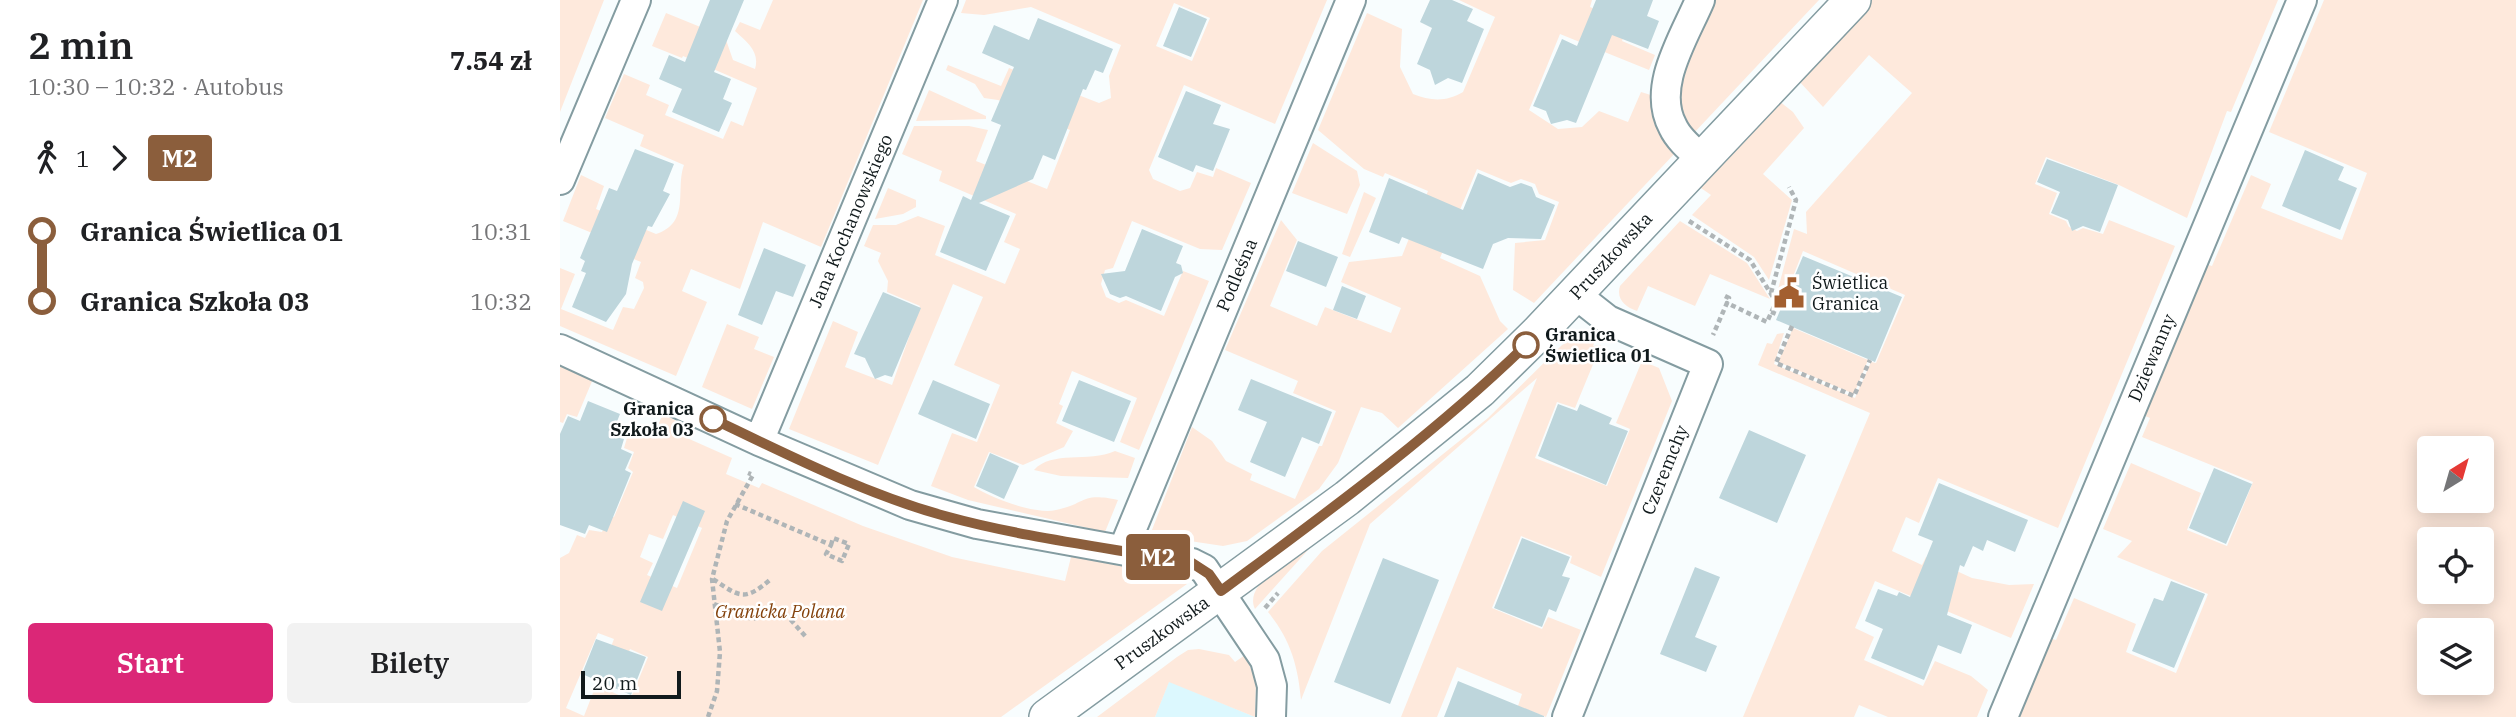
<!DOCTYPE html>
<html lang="pl">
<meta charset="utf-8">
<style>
:root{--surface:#fff;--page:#f2f2f2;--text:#202124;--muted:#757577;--accent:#db2777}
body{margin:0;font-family:"IBM Plex Serif",serif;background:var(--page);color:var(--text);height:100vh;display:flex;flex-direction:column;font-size:26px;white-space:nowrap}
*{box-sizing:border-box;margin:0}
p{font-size:23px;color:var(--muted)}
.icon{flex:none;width:38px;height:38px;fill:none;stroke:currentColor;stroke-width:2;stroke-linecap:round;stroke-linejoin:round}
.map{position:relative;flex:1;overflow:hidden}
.details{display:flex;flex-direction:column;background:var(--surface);width:560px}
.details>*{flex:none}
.badge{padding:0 14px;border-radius:5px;font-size:24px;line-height:46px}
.needle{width:46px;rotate:37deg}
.buttons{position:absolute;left:1857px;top:436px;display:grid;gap:14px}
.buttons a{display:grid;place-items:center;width:77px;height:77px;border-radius:7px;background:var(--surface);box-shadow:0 4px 18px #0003;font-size:35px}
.scale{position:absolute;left:21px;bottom:18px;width:100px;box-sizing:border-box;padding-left:7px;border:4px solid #111a1c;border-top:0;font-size:19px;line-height:24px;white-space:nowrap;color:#111a1c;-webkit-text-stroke:5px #fff;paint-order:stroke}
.map>.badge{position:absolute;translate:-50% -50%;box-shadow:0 0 0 4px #fff}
.legs{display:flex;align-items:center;gap:10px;height:77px;padding:0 28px;font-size:23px}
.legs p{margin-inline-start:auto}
.overview{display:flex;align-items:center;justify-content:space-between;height:119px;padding:0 28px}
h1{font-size:38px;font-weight:600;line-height:52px}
.cta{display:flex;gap:14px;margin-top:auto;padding:14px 28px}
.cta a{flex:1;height:80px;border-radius:7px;background:var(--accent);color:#fff;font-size:28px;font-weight:600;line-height:80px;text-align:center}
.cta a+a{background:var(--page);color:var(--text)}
ul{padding:0 28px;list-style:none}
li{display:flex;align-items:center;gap:24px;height:70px;font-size:26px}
li i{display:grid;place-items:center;width:10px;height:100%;margin:0 9px;background:currentColor}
li i::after{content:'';width:18px;height:18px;margin:-9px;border:5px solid;border-radius:50%;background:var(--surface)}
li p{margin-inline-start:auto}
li:first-child i{background:linear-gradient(#0000 50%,currentColor 0)}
li:last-child i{background:linear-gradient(currentColor 50%,#0000 0)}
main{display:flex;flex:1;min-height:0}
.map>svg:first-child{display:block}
.built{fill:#dcf8fe}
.green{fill:#fee9dc;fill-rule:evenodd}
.building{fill:#bed6dc}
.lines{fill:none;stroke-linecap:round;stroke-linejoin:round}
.minor-casing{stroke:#849ca1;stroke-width:32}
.tertiary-casing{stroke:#849ca1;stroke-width:38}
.path{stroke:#afb5b7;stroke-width:4.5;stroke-dasharray:5 3.5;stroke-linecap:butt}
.minor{stroke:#fff;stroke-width:28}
.tertiary{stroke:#fff;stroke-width:35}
.line-1-casing{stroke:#fff;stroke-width:16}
.line-1{stroke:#8b5e3c;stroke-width:10}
.stop-1-dot{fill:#fff;stroke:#8b5e3c;stroke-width:3.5}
.labels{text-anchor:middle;stroke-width:5;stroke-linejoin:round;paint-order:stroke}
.street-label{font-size:18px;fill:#111a1c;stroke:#fff}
.poi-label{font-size:18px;fill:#111a1c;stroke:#fff;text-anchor:start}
.stop-label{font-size:18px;font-weight:bold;fill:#111a1c;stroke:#fff;text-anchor:start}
.park-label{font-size:18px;font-style:italic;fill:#84420c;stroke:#fff}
</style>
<main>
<section class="details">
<div class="overview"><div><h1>2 min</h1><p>10:30 – 10:32 · Autobus</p></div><b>7.54 zł</b></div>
<div class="legs"><svg class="icon" aria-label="walk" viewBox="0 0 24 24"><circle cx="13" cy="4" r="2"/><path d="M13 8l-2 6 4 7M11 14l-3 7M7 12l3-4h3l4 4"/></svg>1<svg class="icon" aria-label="forward" viewBox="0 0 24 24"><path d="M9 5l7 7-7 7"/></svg><b class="badge" style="background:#8b5e3c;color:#fff">M2</b></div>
<ul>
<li><i style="color:#8b5e3c"></i><b>Granica Świetlica 01</b><p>10:31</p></li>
<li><i style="color:#8b5e3c"></i><b>Granica Szkoła 03</b><p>10:32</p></li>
</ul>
<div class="cta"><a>Start</a><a>Bilety</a></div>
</section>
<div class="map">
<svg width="1956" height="717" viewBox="0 0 1956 717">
<rect width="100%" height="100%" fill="#f8fdfe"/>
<!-- built -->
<path class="built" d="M 609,681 L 695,717 L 595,717 Z"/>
<!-- green -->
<path class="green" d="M 0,0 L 44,0 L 0,112 Z
M 213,0 L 363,0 L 261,247 L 203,222 L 180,289 L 131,269 L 122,291 L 147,302 L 116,376 L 0,326 L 0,268 L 15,274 L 1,309 L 53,330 L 63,307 L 74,309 L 84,288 L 83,282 L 75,278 L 81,262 L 34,243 L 37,235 L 3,221 L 21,175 L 44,186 L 36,209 L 96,234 C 131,223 115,189 124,165 L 80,146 L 84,135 L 45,118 L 64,74 L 90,85 L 86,95 L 109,105 L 105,115 L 163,139 L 171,121 L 183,126 L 197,88 L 123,56 L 122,58 L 92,46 L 106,13 L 165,37 L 173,60 L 195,69 C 200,52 188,43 175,31 L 180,22 L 200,30 Z
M 406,0 L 767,0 L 715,124 L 624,85 L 589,170 L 593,179 L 620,191 L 630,188 L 637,172 L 653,177 L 656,168 L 691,183 L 662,250 L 640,249 L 572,221 L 553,268 L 545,270 L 541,284 L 546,297 L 559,303 L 566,300 L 604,316 L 623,271 L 649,281 L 579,450 L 560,442 L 577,398 L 512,371 L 499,404 L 503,406 L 496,423 L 513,431 L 504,447 L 463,465 L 429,452 L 414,487 C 432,498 475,515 496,510 C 527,504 520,492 558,500 L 545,532 L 408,500 L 371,486 L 392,433 L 417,442 L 440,385 L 394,365 L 423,297 L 393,284 L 318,465 L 229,429 L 273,321 L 298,332 L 285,367 L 332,385 L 360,306 L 327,292 L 328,281 L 318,261 L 321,253 L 304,246 L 313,225 L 336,225 L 358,216 L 385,226 L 375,255 L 445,284 L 460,249 L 444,242 L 456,214 L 379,181 L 382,171 L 342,154 L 354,126 L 409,126 L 428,130 L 416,161 L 487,189 L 510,130 L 438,100 L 424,98 L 415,84 L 386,70 L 388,65 L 441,86 L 449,68 L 539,103 L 551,98 L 549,76 L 561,45 L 471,7 L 424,15 L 401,13 ZM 614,3 L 650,18 L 632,61 L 596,46 Z
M 899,0 L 1032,0 L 1030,7 L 1069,23 L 1062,41 L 1095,55 L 1089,70 L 1000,34 L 969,110 L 998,129 L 1022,127 L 1039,111 L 1068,122 L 1081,92 L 1094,96 L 1097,126 L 1116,152 L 974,303 L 953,290 L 955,243 L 985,240 L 999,202 L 979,194 L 975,184 L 961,179 L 951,183 L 917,169 L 880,258 L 920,276 L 940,321 L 948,329 L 838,428 L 822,413 L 801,407 L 778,463 L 759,489 L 687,541 L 663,546 L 590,535 L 632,427 L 652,441 L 666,461 L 692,474 L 690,480 L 735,499 L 759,446 L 762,446 L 776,411 L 733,393 L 738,381 L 665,350 L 721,220 L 737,240 L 710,306 L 757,326 L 765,307 L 831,333 L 841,308 L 781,282 L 789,262 L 842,256 L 868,191 L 825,173 L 823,177 L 804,169 L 758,130 L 807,13 L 842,29 L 840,67 L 853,94 C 870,101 887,102 903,92 L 935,17 Z
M 1149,0 L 1259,0 L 1133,134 L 1123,120 L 1116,87 Z
M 1312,0 L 1718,0 L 1671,112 L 1667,111 L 1627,218 L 1559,185 L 1486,157 L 1475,184 L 1497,193 L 1489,214 L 1506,221 L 1509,227 L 1517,231 L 1523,228 L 1543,234 L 1549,220 L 1615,246 L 1498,528 L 1378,478 L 1359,523 L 1346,517 L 1332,551 L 1362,565 L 1366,557 L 1412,578 L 1449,585 L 1474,584 L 1451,638 L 1315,581 L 1295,628 L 1314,637 L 1304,660 L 1363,686 L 1375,661 L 1411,676 L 1428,690 L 1417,717 L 1328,717 L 1299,705 L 1294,717 L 1183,717 L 1310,413 L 1198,365 L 1207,343 L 1212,344 L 1217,334 L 1224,333 L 1214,364 L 1295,398 L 1311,362 L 1316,363 L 1345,295 L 1243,251 L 1223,302 L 1217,293 L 1234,229 L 1247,234 L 1246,212 L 1352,93 L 1309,55 L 1263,107 L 1237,79 Z
M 1764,0 L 1956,0 L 1956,717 L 1452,717 L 1485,637 L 1496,640 L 1514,598 L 1576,624 L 1566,652 L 1616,673 L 1648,594 L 1557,557 L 1572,541 L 1543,529 L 1571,463 L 1641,493 L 1627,530 L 1667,546 L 1693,482 L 1582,437 L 1590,418 L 1578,413 L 1642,263 L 1652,266 L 1691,175 L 1711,184 L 1701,208 L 1782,240 L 1807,173 L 1709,132 ZM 1869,448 L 1922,448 L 1922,500 L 1869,500 ZM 1869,539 L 1922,539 L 1922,592 L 1869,592 ZM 1869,630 L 1922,630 L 1922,682 L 1869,682 Z
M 369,90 L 426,116 L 426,119 L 356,121 Z
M 1219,101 L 1233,112 L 1244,128 L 1203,174 L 1232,200 L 1209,280 L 1194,257 L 1132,215 L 1151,195 L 1138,186 Z
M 753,143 L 797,171 L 800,185 L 787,214 L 732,193 Z
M 328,188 L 356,200 L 356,207 L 343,214 L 315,219 Z
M 804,192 L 816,198 L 790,257 L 782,254 Z
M 1120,221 L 1187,263 L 1210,299 L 1150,274 L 1135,306 L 1088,286 L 1077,311 C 1065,307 1056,299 1060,286 Z
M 167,324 L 199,337 L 194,349 L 214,357 L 192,409 L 142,387 Z
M 1233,328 L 1308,360 L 1294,394 L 1218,362 Z
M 1016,338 L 1035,341 L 1033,346 L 1041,345 L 1015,408 L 997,402 L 975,458 L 1047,486 L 1070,429 L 1056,423 L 1082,361 L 1099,368 L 1112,401 L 1041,577 L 1010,563 L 1012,556 L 961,536 L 932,608 L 982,629 L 988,617 L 1021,630 L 986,717 L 958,706 L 962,694 L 897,667 L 877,717 L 841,717 L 977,378 L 810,524 L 741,700 C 738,665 730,639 708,612 L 762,551 L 928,418 L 1002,345 Z
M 0,364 L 33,379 L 17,417 L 7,414 L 3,423 L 0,422 Z
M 103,414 L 120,423 L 118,434 L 172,458 L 166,474 L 199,488 L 202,483 L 303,526 L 392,557 L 505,581 L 511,557 L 537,553 L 613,572 L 627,584 L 441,717 L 0,717 L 0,558 L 9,553 L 17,535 L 25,538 L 29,530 L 42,532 L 49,516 L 54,517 L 73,472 L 68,468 L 74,452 L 64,448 L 67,438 L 55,433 L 58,424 L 92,438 ZM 113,515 L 142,528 L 117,588 L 87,575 L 93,563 L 80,557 L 89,534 L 103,539 ZM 38,633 L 54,639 L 24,716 L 6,708 ZM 70,649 L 88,657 L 70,700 L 52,692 Z
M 555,451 L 575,458 L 568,478 L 501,476 L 474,470 C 492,450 528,463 555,451 Z
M 757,540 L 695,609 C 682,583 738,553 757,540 Z
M 639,649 L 669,655 L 675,662 L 685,655 L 696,681 L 695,717 L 609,682 L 595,717 L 537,717 L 617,657 L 628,650 Z"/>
<!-- building -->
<path class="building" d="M 150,0 L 184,0 L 154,72 L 171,79 L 163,99 L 172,103 L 159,132 L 112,112 L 122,89 L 99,79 L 109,55 L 125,62 Z
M 870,0 L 892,0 L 913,9 L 907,21 L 924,29 L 902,83 L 888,78 L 875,85 L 870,70 L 857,64 L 872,28 L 860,22 Z
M 1036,0 L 1093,0 L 1087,16 L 1099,21 L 1088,49 L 1052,35 L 1016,123 L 1007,120 L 991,124 L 986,111 L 973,106 L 1002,39 L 1017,46 Z
M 619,7 L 647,19 L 631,57 L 603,46 Z
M 478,18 L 553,49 L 543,73 L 535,70 L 526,90 L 523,89 L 495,160 L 483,155 L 473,179 L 419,203 L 450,216 L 426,271 L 380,252 L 403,196 L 411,200 L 441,125 L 431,121 L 454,67 L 422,53 L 434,25 L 469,40 Z
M 626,91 L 661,105 L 653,124 L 670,129 L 653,171 L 636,165 L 633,172 L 598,157 Z
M 75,149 L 114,164 L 103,191 L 110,194 L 92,227 L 88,226 L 72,264 L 66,294 L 46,322 L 12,307 L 26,273 L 21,271 L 25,261 L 20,258 L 49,188 L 57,191 Z
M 1745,150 L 1784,167 L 1778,180 L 1797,188 L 1780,230 L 1722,206 Z
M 1487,159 L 1558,185 L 1540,232 L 1523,226 L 1512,231 L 1508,220 L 1491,213 L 1500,192 L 1477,182 Z
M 918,173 L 950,187 L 961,183 L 972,187 L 976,197 L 995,205 L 981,239 L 948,238 L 933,244 L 923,269 L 842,237 L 839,244 L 809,232 L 829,178 L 903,210 Z
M 582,229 L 623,246 L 616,263 L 621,265 L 623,273 L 615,277 L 601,311 L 566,296 L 560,298 L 550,294 L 541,274 L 565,271 Z
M 738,241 L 778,257 L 766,287 L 726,271 Z
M 204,248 L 246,265 L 233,297 L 216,291 L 202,325 L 178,315 Z
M 1243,256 L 1342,297 L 1315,362 L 1216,320 Z
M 782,286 L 806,296 L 797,319 L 773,310 Z
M 323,292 L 361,308 L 332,377 L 325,375 L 315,379 L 305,358 L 294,354 Z
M 691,379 L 772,412 L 759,444 L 742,437 L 725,477 L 690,462 L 707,422 L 678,410 Z
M 373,380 L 430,404 L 416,439 L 358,414 Z
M 519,380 L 571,401 L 554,442 L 502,421 Z
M 28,401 L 60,414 L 52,434 L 64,439 L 61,449 L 72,454 L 65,470 L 71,473 L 47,532 L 29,525 L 25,534 L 0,525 L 0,434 L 8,416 L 20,421 Z
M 998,404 L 1017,411 L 1020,404 L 1052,418 L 1049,424 L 1068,431 L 1046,485 L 978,456 Z
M 1189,430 L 1246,455 L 1217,523 L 1159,498 Z
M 430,453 L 459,466 L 444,499 L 416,486 Z
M 1654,468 L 1692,484 L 1666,544 L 1629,528 Z
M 1379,483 L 1468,520 L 1455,552 L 1427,540 L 1423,551 L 1413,546 L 1404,567 L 1400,565 L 1387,615 L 1412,625 L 1401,654 L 1378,645 L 1364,680 L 1311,658 L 1323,629 L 1305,621 L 1318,589 L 1337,596 L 1339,592 L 1350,597 L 1373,541 L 1358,535 Z
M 123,501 L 145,511 L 102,611 L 80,602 Z
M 962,538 L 1010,557 L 1002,576 L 1010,578 L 996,612 L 989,609 L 982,627 L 934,608 Z
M 823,558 L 879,580 L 830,704 L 774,682 Z
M 1135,567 L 1160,577 L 1135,637 L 1157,646 L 1146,672 L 1100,654 Z
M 1611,581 L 1645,594 L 1614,668 L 1572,651 L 1594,598 L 1603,601 Z
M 36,639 L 86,657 L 71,695 L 22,674 Z
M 898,681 L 984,716 L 984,717 L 884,717 Z"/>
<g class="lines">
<!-- minor casing -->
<g class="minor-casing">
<path id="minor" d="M 1140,0 C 1124,38 1091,87 1113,127 C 1119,140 1132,150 1142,159
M 0,180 L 76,0
M 0,349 L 199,441 L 350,505 L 417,524 L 632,563 L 644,569 L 705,660 L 712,686 L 711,717
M 199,441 L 383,0
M 563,550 L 791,0
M 1007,717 L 1148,364 L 1048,320 L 1015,294
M 1443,717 L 1742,0"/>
</g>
<!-- tertiary casing -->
<g class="tertiary-casing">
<path id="tertiary" d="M 487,717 L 787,498 L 920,390 L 978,333 L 1293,0"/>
</g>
<!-- path -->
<path class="path" d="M 1129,221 L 1190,260 L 1216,302 L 1207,322 L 1167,303 L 1153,335
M 1211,293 L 1236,200 L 1229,187
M 1165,296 L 1169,298 L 1167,303
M 1211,312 L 1219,315
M 1232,326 L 1216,363 L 1294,396 L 1310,360
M 175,504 L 271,545 L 266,554 L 282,561 L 289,544 L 273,538 L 271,545
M 153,579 C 180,597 184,602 211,579
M 154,604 L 192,619 L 222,610 L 246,637
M 705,608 L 718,593
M 148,717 L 157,691 L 160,652 L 152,579 L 167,521 L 193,475 L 188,473"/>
<!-- minor -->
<use href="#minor" class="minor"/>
<!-- tertiary -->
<use href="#tertiary" class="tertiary"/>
</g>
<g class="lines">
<!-- line-1 casing -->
<g class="line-1-casing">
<path id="line-1" d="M 153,419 C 228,455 305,494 385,516 C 465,538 551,548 632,563 L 649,574 L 661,591 C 766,513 871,437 966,345"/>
</g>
<!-- line-1 -->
<use href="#line-1" class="line-1"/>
</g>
<!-- icons -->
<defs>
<g id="civic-bare" transform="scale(2.415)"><path d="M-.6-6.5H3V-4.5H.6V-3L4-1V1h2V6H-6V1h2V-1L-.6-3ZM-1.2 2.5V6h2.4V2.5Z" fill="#a35f30" stroke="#fff" stroke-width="2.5" paint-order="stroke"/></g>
</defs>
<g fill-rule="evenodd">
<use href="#civic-bare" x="1229" y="293"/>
</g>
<!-- markers -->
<g class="stop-1-dot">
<circle cx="966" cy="345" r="12"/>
<circle cx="153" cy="419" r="12"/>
</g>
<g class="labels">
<!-- street labels -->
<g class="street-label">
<text transform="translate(291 221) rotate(-67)" y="6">Jana Kochanowskiego</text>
<text transform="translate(1051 256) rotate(-47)" y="6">Pruszkowska</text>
<text transform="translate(677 275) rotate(-67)" y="6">Podleśna</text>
<text transform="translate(1592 358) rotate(-67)" y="6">Dziewanny</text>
<text transform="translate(1105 470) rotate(-68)" y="6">Czeremchy</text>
<text transform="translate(602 633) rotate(-36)" y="6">Pruszkowska</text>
</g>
<!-- poi labels -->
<g class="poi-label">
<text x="1252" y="289">Świetlica<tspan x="1252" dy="21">Granica</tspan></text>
</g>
<!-- stop labels -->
<g class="stop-label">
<text x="985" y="341">Granica<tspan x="985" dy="21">Świetlica 01</tspan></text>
<text x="134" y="415" text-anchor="end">Granica<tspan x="134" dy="21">Szkoła 03</tspan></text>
</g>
<!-- park labels -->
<g class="park-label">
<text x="220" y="618">Granicka Polana</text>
</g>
</g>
</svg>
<div class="buttons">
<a><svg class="needle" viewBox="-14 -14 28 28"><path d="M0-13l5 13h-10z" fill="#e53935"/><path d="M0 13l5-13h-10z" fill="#757577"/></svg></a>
<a><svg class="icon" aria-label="locate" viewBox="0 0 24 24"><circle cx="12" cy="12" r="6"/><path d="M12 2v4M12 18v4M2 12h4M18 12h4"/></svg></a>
<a><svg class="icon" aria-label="layers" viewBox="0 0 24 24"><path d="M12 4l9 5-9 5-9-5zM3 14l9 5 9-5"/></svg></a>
</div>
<div class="scale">20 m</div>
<b class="badge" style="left:598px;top:557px;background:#8b5e3c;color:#fff">M2</b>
</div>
</main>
